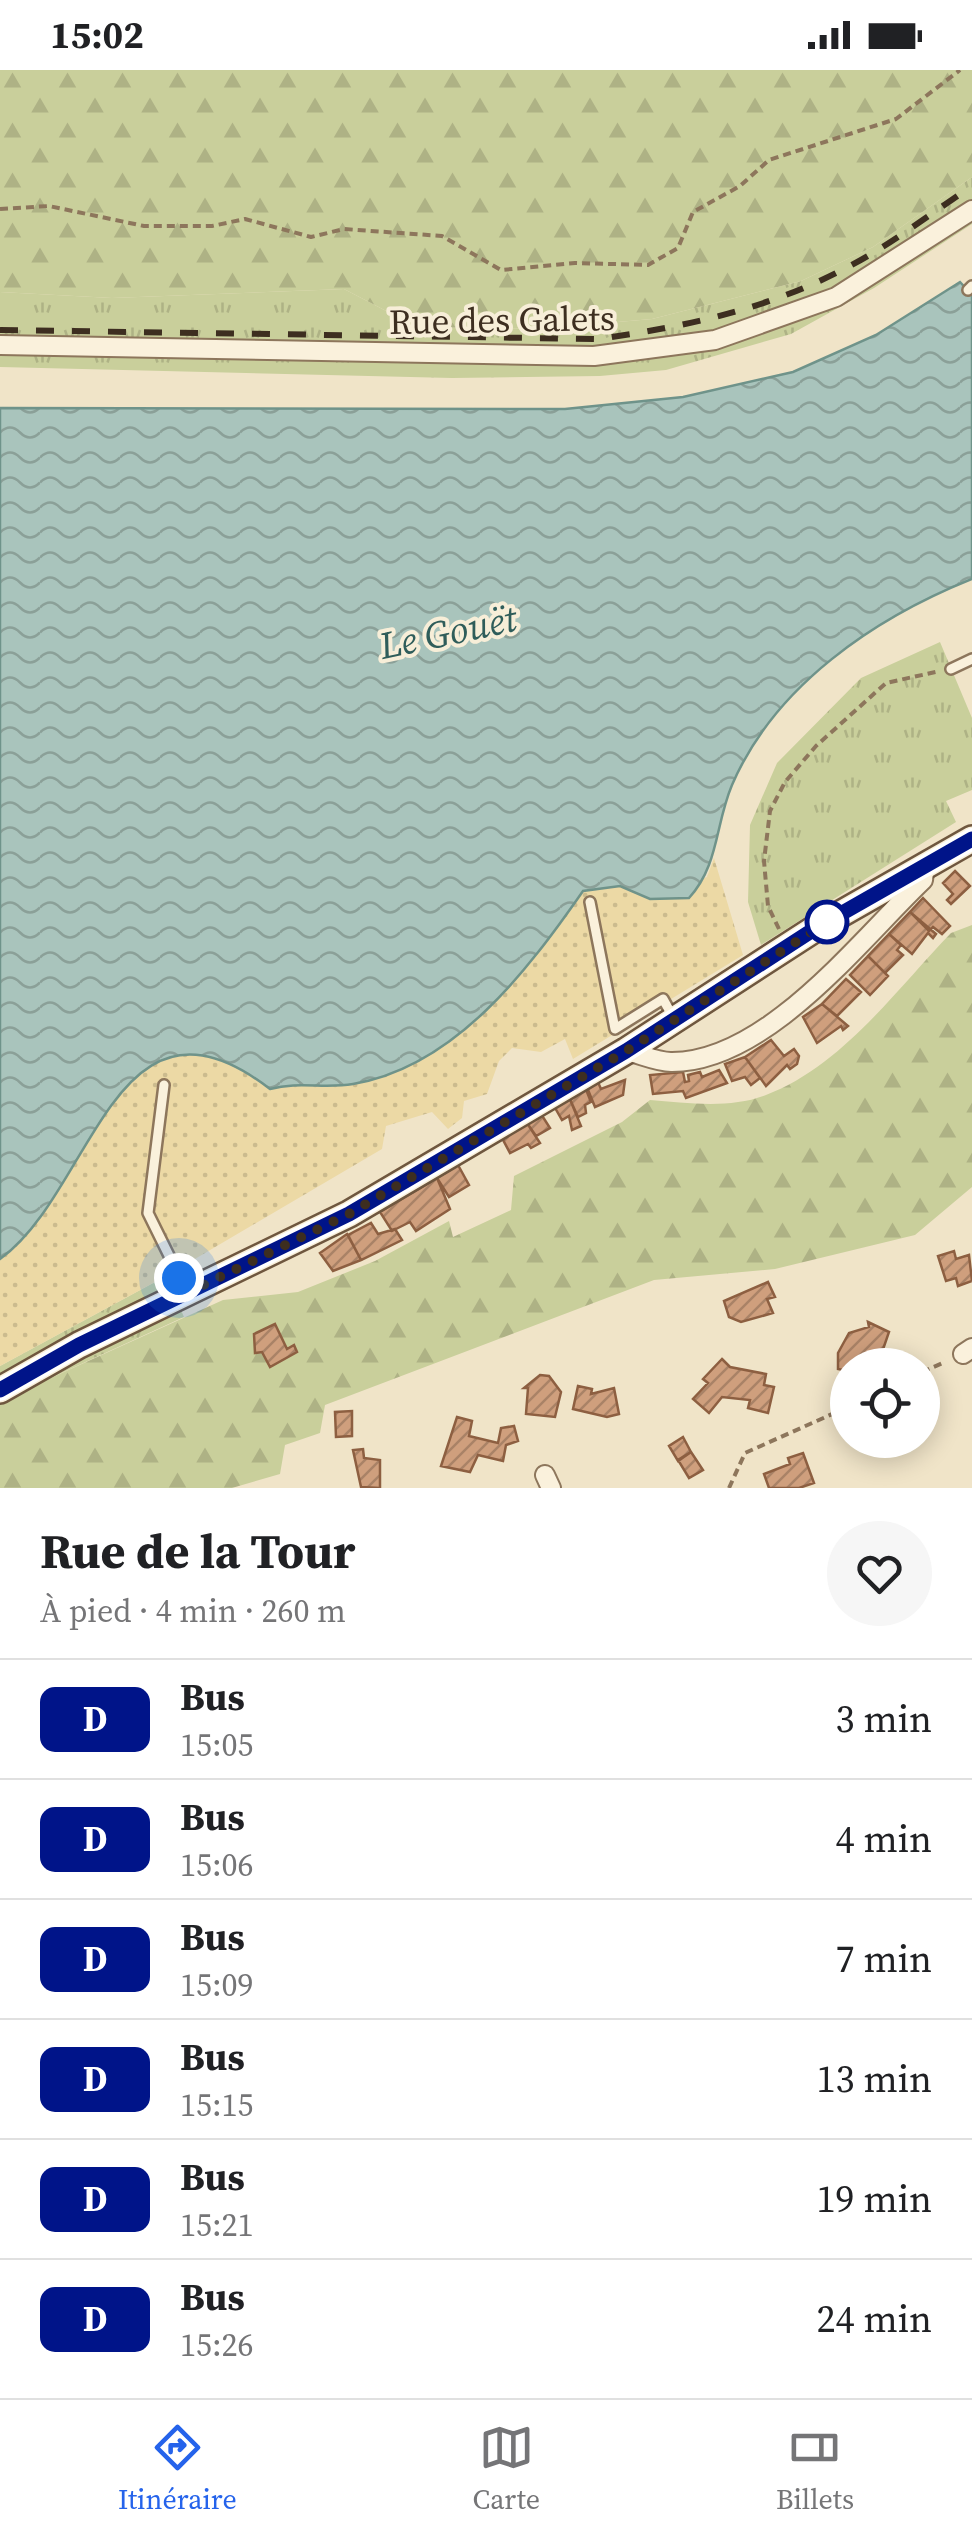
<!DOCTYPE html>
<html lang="fr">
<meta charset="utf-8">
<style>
:root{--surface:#fff;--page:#f6f6f6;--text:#202124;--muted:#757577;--line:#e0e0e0;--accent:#2563eb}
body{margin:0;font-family:"Source Serif 4",serif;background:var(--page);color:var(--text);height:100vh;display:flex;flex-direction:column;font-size:38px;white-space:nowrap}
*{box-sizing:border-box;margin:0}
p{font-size:32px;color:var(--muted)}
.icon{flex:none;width:55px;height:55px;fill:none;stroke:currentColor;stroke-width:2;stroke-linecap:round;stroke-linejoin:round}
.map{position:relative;height:1418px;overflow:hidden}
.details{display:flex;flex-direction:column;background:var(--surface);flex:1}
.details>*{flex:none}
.badge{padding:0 20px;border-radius:15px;font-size:35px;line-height:65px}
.fabs{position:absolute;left:830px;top:1278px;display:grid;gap:20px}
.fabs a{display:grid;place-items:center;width:110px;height:110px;border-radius:50%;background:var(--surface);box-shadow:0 5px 25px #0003;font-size:50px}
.you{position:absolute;width:50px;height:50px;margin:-25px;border:8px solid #fff;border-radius:50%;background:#1a73e8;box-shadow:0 0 0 15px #1a73e833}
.map>.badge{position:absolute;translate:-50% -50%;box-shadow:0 0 0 5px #fff}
.round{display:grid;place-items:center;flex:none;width:105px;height:105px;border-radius:52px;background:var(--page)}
.summary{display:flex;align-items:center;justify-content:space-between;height:170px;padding:0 40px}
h1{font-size:48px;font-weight:700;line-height:75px}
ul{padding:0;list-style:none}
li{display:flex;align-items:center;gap:30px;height:120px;padding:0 40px;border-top:2px solid var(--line)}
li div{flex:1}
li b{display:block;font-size:38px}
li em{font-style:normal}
li .badge{min-width:110px;font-weight:700;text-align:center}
.status{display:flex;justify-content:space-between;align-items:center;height:70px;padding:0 50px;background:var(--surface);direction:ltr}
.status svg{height:28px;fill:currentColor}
.menu{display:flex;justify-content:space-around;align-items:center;height:140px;border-top:2px solid var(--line);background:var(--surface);font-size:28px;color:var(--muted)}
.menu a{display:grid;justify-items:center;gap:5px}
.menu .current{color:var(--accent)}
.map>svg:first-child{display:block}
.grass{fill:url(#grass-tufts)}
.forest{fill:url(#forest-firs)}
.sand{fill:url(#sand-dots)}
.water{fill:url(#water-waves);stroke:#6f938a;stroke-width:2.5}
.building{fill:url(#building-hatch);stroke:#8d5f41;stroke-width:2.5}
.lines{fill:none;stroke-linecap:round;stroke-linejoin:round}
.lane-casing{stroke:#8d765c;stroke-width:14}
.street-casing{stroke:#8d765c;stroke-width:22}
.secondary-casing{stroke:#6f573f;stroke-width:30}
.path{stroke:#8d765c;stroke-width:4;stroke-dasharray:8 5;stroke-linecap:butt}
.lane{stroke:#faf1dc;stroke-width:9}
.street{stroke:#faf1dc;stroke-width:18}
.secondary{stroke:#faf1dc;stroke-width:25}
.rail{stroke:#3d2e20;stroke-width:6;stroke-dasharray:18 18;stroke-linecap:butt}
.line-casing{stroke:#fff;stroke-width:22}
.line{stroke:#001489;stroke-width:15}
.walk{stroke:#3d2e20;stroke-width:10;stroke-dasharray:0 18}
.stop-dot{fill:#fff;stroke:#001489;stroke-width:5}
.labels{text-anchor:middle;stroke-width:8;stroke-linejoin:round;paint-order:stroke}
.street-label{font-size:35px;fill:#3d2e20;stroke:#f7eed8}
.water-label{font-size:38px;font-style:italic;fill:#2f5d5a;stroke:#f7eed8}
</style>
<div class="status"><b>15:02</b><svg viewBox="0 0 49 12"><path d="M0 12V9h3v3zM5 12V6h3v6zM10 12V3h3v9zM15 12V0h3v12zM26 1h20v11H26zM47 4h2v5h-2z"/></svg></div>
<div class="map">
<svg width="972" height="1418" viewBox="0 0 972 1418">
<defs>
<pattern id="grass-tufts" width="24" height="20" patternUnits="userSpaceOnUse" patternTransform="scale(2.5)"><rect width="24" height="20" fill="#c9cf9b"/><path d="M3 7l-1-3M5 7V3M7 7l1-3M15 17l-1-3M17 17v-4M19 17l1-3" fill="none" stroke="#aeb285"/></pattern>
<pattern id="forest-firs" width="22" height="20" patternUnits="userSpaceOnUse" patternTransform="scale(2.5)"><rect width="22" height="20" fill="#c9cf9b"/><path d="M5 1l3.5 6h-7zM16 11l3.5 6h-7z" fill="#aeb285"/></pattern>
<pattern id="sand-dots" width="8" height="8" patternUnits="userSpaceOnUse" patternTransform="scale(2.5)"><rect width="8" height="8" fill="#ecd9a5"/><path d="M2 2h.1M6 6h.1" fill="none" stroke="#cbbb8e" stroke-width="1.8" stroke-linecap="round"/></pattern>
<pattern id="water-waves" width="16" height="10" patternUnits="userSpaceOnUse" patternTransform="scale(2.5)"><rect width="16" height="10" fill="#a9c4bc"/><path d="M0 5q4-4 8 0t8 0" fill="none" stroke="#8ba098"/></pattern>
<pattern id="building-hatch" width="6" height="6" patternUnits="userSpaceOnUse" patternTransform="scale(2.5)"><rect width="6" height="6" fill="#cf9f7d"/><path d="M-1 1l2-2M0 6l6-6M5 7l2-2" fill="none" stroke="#a98266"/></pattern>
</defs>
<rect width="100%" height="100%" fill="#f0e4c8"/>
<!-- grass -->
<path class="grass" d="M 972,107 L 972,154 L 874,218 L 791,264 L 666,300 L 600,306 L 452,308 L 0,297 L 0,222 L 112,228 L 344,219 L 417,257 L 537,259 L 652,249 L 801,211 L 873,177 Z
M 940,572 L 972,648 L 972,720 L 946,731 L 956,752 L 761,875 L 748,832 L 750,755 L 777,693 L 861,608 Z
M 166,1206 L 184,1247 L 0,1331 L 0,1296 Z"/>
<!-- forest -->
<path class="forest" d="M 0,0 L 972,0 L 972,107 L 873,177 L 801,211 L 652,249 L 537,259 L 417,257 L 344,219 L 112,228 L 0,222 Z
M 972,855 L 972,1117 L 915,1165 L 775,1199 L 654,1210 L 325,1335 L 320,1363 L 285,1375 L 280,1404 L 232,1418 L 0,1418 L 0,1331 L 223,1230 L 298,1222 L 375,1191 L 449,1151 L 453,1167 L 511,1140 L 514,1106 L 622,1052 L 650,1030 C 687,1033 731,1039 766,1025 C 842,996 896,920 951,863 Z"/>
<!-- sand -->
<path class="sand" d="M 714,788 L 743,885 L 573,989 L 565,969 L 541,982 L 512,978 L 499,991 L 487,1024 L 464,1031 L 462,1048 L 448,1059 L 432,1042 L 386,1056 L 382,1079 L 166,1206 L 0,1296 L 0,1189 C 95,1121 113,899 270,1019 C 299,1011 324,1019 353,1014 C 455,997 528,900 583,821 L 620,816 L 650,829 L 707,807 Z"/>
<!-- water -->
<path class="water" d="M 960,212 L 972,225 L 972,509 C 875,548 775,615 732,715 C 715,755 719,795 689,828 L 650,829 L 620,816 L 583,821 C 528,900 455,997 353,1014 C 324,1019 299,1011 270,1019 C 115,900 94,1122 0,1189 L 0,338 L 565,339 L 683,327 L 793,302 L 876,265 Z"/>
<!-- building -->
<path class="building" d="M 955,801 L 970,816 L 951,834 L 947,830 L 953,824 L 943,813 Z
M 923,828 L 950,856 L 942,864 L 933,857 L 929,861 L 910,842 Z
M 910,842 L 936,864 L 933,868 L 928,863 L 912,884 L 889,864 Z
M 889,864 L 901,875 L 897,880 L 903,885 L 885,903 L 868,886 Z
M 868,886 L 888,906 L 870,925 L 850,905 Z
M 846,909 L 861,922 L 837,946 L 822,934 Z
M 822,934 L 848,956 L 843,960 L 841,956 L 817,973 L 803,947 Z
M 771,970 L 784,986 L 794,979 L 799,986 L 797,994 L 790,999 L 787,995 L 766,1016 L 745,987 Z
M 745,987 L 760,1008 L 751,1015 L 745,1007 L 732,1011 L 725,994 Z
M 719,1000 L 727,1013 L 686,1028 L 683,1021 L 653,1024 L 650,1005 L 683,1002 L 685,1012 L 689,1011 L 688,1005 L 700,1002 L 702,1007 Z
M 597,1010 L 601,1019 L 625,1010 L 623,1025 L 595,1037 L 586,1015 Z
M 585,1017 L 591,1032 L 585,1035 L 586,1043 L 578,1047 L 569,1027 Z
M 569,1027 L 581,1056 L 572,1060 L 569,1046 L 562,1050 L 554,1036 Z
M 541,1044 L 550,1058 L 536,1066 L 527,1053 Z
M 527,1053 L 540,1073 L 531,1078 L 528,1074 L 510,1083 L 502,1068 Z
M 458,1095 L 469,1115 L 449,1127 L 437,1108 Z
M 437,1108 L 450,1139 L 416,1161 L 410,1152 L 392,1161 L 380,1142 Z
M 371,1153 L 378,1164 L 395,1159 L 402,1170 L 361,1190 L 348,1165 Z
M 347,1164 L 361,1190 L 333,1201 L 320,1183 Z
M 954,1181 L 956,1189 L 969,1185 L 972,1211 L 958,1216 L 956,1208 L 946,1211 L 938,1186 Z
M 768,1212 L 775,1227 L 767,1229 L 773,1243 L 741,1252 L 729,1247 L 724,1231 Z
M 868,1252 L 889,1262 L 879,1291 L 848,1295 L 848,1301 L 838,1299 L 838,1283 L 849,1263 L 869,1257 Z
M 275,1254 L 287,1279 L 294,1275 L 297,1282 L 270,1297 L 262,1282 L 255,1283 L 254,1264 Z
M 722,1289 L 730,1297 L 766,1304 L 764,1315 L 774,1317 L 768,1343 L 748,1338 L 750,1330 L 722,1327 L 709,1343 L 693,1329 L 708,1313 L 703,1309 Z
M 540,1305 L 549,1306 L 561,1322 L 555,1347 L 526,1344 L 528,1318 L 524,1318 Z
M 578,1316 L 592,1319 L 591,1324 L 614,1318 L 619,1344 L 607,1347 L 573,1339 Z
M 352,1341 L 352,1366 L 336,1367 L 335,1342 Z
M 457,1347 L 472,1351 L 469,1366 L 498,1373 L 501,1358 L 514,1356 L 518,1371 L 506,1375 L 503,1391 L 478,1385 L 470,1402 L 441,1396 Z
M 683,1367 L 691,1382 L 678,1391 L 669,1376 Z
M 363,1379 L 364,1388 L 380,1390 L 380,1418 L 361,1417 L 353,1380 Z
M 691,1382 L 703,1400 L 689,1408 L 678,1390 Z
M 803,1383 L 814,1413 L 799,1418 L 769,1418 L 764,1404 L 790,1394 L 788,1388 Z"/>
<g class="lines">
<!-- lane casing -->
<g class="lane-casing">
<path id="lane" d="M 968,220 L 972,216
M 951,599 L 972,589
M 590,832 L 615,959 L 663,929 L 673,947
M 164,1015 L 148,1143 L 186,1220"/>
</g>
<!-- street casing -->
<g class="street-casing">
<path id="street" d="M 0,275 L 594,286 L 715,270 L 836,227 L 972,140
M 626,981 C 640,984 657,992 671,992 C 766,993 860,870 923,810 L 925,795
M 963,1284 L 972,1278
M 545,1405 L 551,1418"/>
</g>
<!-- secondary casing -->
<g class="secondary-casing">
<path id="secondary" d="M 0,1320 L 79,1275 L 349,1144 L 626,981 L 816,858 L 972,769"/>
</g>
<!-- path -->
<path class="path" d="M 0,139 L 49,136 L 144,156 L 212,156 L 245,149 L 311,167 L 344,159 L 442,166 L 501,200 L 575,193 L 648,195 L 678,178 L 693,142 L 740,116 L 769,90 L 896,49 L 960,0
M 779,859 L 768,836 L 764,791 L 770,741 L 785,712 L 816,676 L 886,613 L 940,601
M 922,1302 L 945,1292
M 729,1418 L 745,1383 L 848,1337"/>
<!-- lane -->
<use href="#lane" class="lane"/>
<!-- street -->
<use href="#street" class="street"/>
<!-- secondary -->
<use href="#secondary" class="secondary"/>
<!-- rail -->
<path class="rail" d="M 0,260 L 598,269 C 683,257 765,240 842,200 C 888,177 930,144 972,116"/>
</g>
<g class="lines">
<!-- line casing -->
<g class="line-casing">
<path id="line" d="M 0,1320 L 79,1275 L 349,1144 L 626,981 L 816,858 L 972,769"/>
</g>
<!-- line -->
<use href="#line" class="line"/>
<!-- walk -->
<path class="walk" d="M 179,1208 L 187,1223 L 349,1144 L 626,981 L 827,852"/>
</g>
<!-- markers -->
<circle class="stop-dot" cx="827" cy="852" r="20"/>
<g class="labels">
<!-- street labels -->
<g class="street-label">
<text transform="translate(502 250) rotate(-1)" y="12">Rue des Galets</text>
</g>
<!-- water labels -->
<g class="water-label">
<text transform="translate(448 562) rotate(-12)" y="13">Le Gouët</text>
</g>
</g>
</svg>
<div class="fabs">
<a><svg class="icon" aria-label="locate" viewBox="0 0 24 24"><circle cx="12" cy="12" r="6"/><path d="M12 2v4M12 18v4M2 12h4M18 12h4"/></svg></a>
</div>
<div class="you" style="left:179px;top:1208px"></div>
</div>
<section class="details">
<div class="summary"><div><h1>Rue de la Tour</h1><p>À pied · 4 min · 260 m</p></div><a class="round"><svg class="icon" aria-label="heart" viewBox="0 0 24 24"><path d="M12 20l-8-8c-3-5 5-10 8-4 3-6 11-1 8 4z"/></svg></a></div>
<ul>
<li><span class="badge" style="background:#001489;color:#fff">D</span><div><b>Bus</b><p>15:05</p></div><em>3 min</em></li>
<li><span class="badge" style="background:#001489;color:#fff">D</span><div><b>Bus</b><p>15:06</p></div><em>4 min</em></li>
<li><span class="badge" style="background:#001489;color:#fff">D</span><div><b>Bus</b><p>15:09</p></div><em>7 min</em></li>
<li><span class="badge" style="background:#001489;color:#fff">D</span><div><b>Bus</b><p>15:15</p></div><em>13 min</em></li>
<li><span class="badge" style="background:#001489;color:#fff">D</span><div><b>Bus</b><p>15:21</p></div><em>19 min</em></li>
<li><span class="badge" style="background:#001489;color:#fff">D</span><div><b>Bus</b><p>15:26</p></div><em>24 min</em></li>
</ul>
</section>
<nav class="menu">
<a class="current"><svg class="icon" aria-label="directions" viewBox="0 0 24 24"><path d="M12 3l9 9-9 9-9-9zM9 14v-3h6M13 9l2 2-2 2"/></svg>Itinéraire</a>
<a><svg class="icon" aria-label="map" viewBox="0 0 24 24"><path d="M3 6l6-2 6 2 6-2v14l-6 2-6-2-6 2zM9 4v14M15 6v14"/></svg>Carte</a>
<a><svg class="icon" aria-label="tickets" viewBox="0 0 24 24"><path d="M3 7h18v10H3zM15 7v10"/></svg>Billets</a>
</nav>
